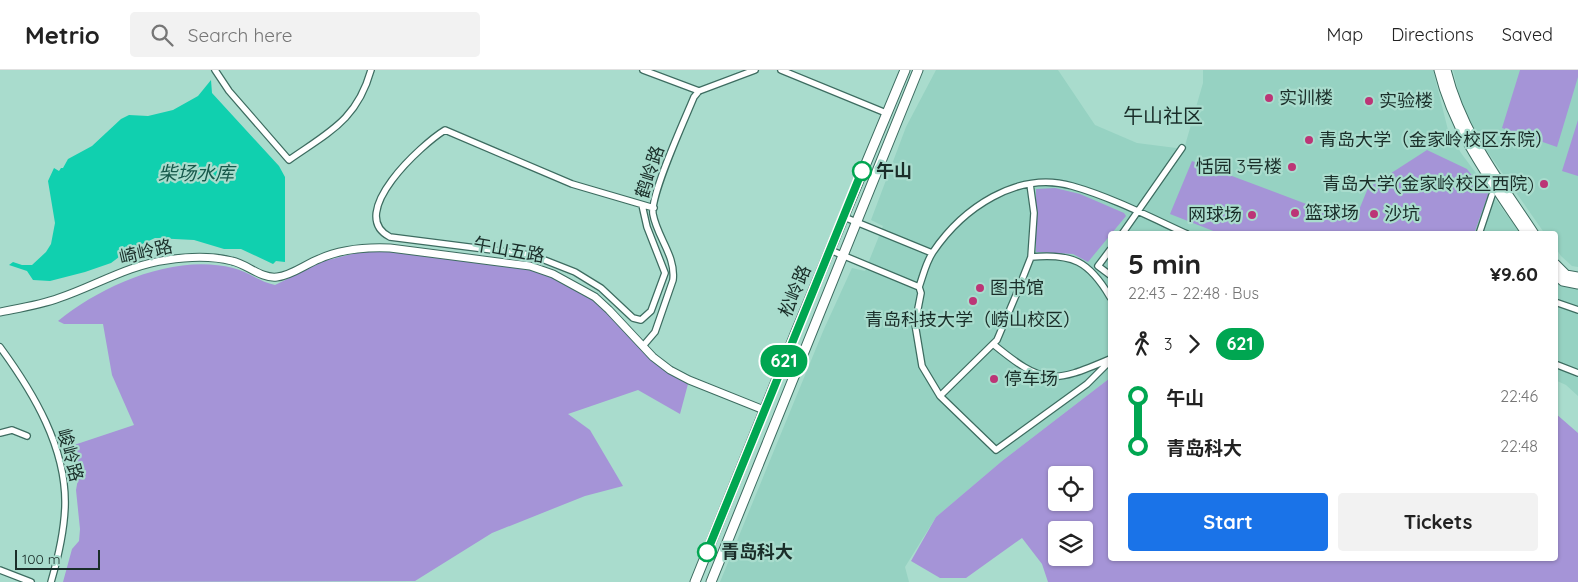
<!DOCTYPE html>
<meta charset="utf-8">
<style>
:root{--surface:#fff;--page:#f2f2f2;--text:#222;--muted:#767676;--line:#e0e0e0;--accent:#1a73e8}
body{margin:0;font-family:Quicksand,"Noto Sans SC",sans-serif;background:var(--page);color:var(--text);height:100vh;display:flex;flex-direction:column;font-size:19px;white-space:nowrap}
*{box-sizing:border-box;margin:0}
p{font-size:16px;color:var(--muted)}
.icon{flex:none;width:28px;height:28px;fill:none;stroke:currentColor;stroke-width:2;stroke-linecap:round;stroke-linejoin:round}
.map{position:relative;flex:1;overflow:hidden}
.details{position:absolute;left:1108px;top:161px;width:450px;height:330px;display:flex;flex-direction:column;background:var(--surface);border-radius:5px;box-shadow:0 1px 4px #0004}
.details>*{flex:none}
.badge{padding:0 10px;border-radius:16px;font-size:18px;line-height:32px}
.tools{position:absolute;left:1048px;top:396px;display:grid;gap:10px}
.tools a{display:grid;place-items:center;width:45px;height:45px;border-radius:5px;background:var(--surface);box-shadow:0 1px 4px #0004;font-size:25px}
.scale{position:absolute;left:15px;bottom:12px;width:85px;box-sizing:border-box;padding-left:5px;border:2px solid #1a2e29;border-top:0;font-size:14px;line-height:18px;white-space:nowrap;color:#1a2e29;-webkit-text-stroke:4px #a9dccd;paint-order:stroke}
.map>.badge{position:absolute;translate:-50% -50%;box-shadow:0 0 0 2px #fff}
.legs{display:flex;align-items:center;gap:8px;height:55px;padding:0 20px;font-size:16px}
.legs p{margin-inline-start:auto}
.headline{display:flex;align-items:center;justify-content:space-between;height:85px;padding:0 20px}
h1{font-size:28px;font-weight:700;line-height:38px}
.cta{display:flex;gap:10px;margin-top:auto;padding:10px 20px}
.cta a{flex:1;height:58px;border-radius:5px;background:var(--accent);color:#fff;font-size:20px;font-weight:700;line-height:58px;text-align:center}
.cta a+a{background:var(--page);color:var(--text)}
ul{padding:0 20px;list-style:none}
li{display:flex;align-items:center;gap:18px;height:50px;font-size:19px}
li i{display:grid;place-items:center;width:8px;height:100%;margin:0 6px;background:currentColor}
li i::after{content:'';width:12px;height:12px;margin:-6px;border:4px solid;border-radius:50%;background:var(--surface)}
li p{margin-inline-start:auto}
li:first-child i{background:linear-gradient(#0000 50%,currentColor 0)}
li:last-child i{background:linear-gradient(currentColor 50%,#0000 0)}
header{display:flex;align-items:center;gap:30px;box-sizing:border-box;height:70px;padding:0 25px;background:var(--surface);border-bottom:1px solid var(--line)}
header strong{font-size:24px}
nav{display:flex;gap:28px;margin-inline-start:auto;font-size:18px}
.search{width:350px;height:45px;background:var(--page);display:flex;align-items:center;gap:12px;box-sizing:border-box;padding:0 18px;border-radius:5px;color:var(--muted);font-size:19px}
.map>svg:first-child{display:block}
.built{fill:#96d2c2}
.green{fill:#a594d7;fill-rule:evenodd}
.water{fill:#10d0af}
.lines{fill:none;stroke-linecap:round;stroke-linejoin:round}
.minor-casing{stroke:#3d6c60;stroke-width:8}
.tertiary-casing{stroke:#3d6c60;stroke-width:9}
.primary-casing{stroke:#3d6c60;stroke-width:11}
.minor{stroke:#fff;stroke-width:5.5}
.tertiary{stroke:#fff;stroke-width:7}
.primary{stroke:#fff;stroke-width:9}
.line-1-casing{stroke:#fff;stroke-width:11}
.line-1{stroke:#00a651;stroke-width:8}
.poi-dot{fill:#bc3576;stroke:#a9dccd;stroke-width:2}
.stop-1-dot{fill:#fff;stroke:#00a651;stroke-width:2.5}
.labels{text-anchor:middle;stroke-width:4.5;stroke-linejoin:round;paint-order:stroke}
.poi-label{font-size:18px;fill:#1a2e29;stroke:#a9dccd;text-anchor:start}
.stop-label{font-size:18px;font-weight:bold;fill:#1a2e29;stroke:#a9dccd;text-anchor:start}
.street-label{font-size:18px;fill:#1a2e29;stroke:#a9dccd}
.water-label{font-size:19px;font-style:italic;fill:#17594b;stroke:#a9dccd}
.quarter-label{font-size:20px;fill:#1a2e29;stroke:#a9dccd}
</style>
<header>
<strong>Metrio</strong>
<div class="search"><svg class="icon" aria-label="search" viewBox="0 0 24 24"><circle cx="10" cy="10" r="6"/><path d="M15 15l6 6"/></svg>Search here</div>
<nav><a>Map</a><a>Directions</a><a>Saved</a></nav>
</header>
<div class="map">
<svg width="1578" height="512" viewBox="0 0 1578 512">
<rect width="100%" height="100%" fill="#a9dccd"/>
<!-- built -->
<path class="built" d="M 936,0 L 1058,0 L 1095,55 L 1137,73 L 1184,79 L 1203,13 L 1203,0 L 1433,0 L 1448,60 L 1461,83 L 1521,164 L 1110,164 L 1110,308 L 1002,391 L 936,447 L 905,497 L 909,512 L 720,512 L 824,259 L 852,198 L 865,201 L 883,156 L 871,150 L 906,57 Z
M 1453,0 L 1578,0 L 1578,197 L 1572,196 L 1561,186 L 1555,177 L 1555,164 L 1545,164 L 1475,64 L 1460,28 Z
M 1555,209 L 1560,216 L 1578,218 L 1578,326 L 1566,315 L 1555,310 Z"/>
<!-- green -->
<path class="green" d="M 1520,0 L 1578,0 L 1578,7 L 1557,77 L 1502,58 Z
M 1578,50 L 1578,106 L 1562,101 Z
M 1427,80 L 1467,99 L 1483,120 L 1489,122 L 1474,164 L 1221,164 L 1170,144 L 1192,91 L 1354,152 L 1368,118 Z
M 1055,118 L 1080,124 L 1124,143 L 1126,146 L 1088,192 L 1073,184 L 1036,182 L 1036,119 Z
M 360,182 L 394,182 L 454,189 L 529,200 L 554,208 L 586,225 L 612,245 L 646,284 L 688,314 L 680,344 L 638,320 L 568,344 L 590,360 L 623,416 L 585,426 L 492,463 L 415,511 L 63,512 L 72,479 L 79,471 L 80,459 L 76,420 L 80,398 L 71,376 L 134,355 L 112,305 L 103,254 L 64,254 L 58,251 C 102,215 175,183 233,198 C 247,201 260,212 275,215 L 324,191 Z
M 1110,308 L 1110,489 L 1555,489 L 1555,343 L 1578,363 L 1578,512 L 1048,512 L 1042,494 L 1022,468 L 966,508 L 940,508 L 911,491 L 936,447 L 1002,391 ZM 1056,405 L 1084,405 L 1084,432 L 1056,432 ZM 1056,460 L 1084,460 L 1084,488 L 1056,488 Z"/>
<!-- water -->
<path class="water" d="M 211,10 L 212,23 L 279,96 L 285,107 L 285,192 L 276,191 L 273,194 L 241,179 L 224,179 L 194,170 L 155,168 L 127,181 L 111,193 L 85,202 L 50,211 L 33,210 L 27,201 L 9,195 L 13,192 L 22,195 L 32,195 L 46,182 L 51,174 L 55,153 L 48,111 L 54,98 L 59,101 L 61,98 L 63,98 L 68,89 L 92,76 L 121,49 L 129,45 L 148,46 L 173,40 L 198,26 Z"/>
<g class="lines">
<!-- minor casing -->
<g class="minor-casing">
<path id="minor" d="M 215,0 L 229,21 L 289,90 C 329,62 357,50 371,0
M 643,0 L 699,21
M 781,0 L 886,43
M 642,135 L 647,157 L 665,203 L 651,241 L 641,250 L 633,248 L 601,218 L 575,202 L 542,189 L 524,184 L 390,167 C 345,144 422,74 445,60 L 572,114 L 654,138
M 844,147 L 932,183
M 1122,164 L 1182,78
M 1479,164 L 1492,125
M 830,180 L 919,217
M 1110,180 L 1098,196 L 1110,205
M 1031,187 C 1072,183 1089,191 1110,227
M 1555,232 L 1578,240
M 993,274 C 1043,315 1052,314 1110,289
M 643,276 L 655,262 L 673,210 C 676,186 657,167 653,144 C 650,125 685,49 694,27 L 699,21 L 755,0
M 0,277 C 33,322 67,378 65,437 C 64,462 58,488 51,512
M 1110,291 L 1087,314 L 996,380 L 940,326 L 922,296 L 915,254 L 921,223 L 919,217 C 923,206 926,192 933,182 C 962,139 1017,100 1072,116 C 1111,127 1150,147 1187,164
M 1555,294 L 1578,303
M 940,326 L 997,270 L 1016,225 L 1031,187 L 1034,143 L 1030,114
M 0,363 L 12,360 L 27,366
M 0,500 L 31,512"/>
</g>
<!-- tertiary casing -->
<g class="tertiary-casing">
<path id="tertiary" d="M 0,242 C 20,238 40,235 59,228 C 95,216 128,195 167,190 C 187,187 212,186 232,191 C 247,194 261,209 277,207 C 291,206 306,194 319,189 C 341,179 366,177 390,178 L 530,196 L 553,204 L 595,227 L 609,240 L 653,287 L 670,300 L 689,310 L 764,340"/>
</g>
<!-- primary casing -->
<g class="primary-casing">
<path id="primary" d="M 1439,0 C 1454,62 1492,112 1527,164
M 1446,0 C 1461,62 1500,112 1534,164
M 1555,194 L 1566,205 L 1578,207
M 1555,204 L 1563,211 L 1578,214
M 695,512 L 795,264 L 905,0
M 711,512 L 918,0"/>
</g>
<!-- minor -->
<use href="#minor" class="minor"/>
<!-- tertiary -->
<use href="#tertiary" class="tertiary"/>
<!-- primary -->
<use href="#primary" class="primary"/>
</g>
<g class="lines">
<!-- line-1 casing -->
<g class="line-1-casing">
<path id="line-1" d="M 707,482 L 862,101"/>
</g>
<!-- line-1 -->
<use href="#line-1" class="line-1"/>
</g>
<!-- markers -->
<g class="poi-dot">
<circle cx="1269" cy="28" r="5"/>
<circle cx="1369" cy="31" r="5"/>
<circle cx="1309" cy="70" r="5"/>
<circle cx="1292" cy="97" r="5"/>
<circle cx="1544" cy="114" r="5"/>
<circle cx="1295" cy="143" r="5"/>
<circle cx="1374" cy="144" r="5"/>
<circle cx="1252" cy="145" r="5"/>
<circle cx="980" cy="218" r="5"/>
<circle cx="973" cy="231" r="5"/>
<circle cx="994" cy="309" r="5"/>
</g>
<g class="stop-1-dot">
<circle cx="862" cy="101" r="9"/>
<circle cx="707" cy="482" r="9"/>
</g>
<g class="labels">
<!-- poi labels -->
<g class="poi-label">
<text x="1279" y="34">实训楼</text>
<text x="1379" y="37">实验楼</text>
<text x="1319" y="76">青岛大学（金家岭校区东院）</text>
<text x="1282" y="103" text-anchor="end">恬园 3号楼</text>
<text x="1534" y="120" text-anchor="end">青岛大学(金家岭校区西院)</text>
<text x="1305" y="149">篮球场</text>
<text x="1384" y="150">沙坑</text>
<text x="1242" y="151" text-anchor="end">网球场</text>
<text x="990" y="224">图书馆</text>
<text x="973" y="256" text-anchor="middle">青岛科技大学（崂山校区）</text>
<text x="1004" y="315">停车场</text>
</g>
<!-- stop labels -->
<g class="stop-label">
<text x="876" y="107">午山</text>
<text x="721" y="488">青岛科大</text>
</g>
<!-- street labels -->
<g class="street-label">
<text transform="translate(650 102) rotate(-72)" y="6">鹤岭路</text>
<text transform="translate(509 180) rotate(10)" y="6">午山五路</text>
<text transform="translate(146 182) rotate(-13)" y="6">崎岭路</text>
<text transform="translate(795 221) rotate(-67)" y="6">松岭路</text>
<text transform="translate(70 385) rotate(75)" y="6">峻岭路</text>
</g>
<!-- water labels -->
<g class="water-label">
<text x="196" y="110">柴场水库</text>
</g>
<!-- quarter labels -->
<g class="quarter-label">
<text x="1163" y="53">午山社区</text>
</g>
</g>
</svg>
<div class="tools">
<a><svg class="icon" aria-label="locate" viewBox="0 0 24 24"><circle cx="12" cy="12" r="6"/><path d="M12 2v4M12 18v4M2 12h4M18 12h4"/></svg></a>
<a><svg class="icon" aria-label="layers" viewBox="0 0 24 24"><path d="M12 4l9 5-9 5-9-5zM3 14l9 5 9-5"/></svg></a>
</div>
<div class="scale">100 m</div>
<b class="badge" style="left:784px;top:291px;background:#00a651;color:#fff">621</b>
<section class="details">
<div class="headline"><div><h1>5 min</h1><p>22:43 – 22:48 · Bus</p></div><b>¥9.60</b></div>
<div class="legs"><svg class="icon" aria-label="walk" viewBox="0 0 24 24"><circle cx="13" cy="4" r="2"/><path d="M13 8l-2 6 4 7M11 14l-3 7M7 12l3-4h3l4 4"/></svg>3<svg class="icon" aria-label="forward" viewBox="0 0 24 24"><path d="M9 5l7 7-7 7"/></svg><b class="badge" style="background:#00a651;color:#fff">621</b></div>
<ul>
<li><i style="color:#00a651"></i><b>午山</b><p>22:46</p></li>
<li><i style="color:#00a651"></i><b>青岛科大</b><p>22:48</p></li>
</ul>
<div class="cta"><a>Start</a><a>Tickets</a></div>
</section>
</div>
